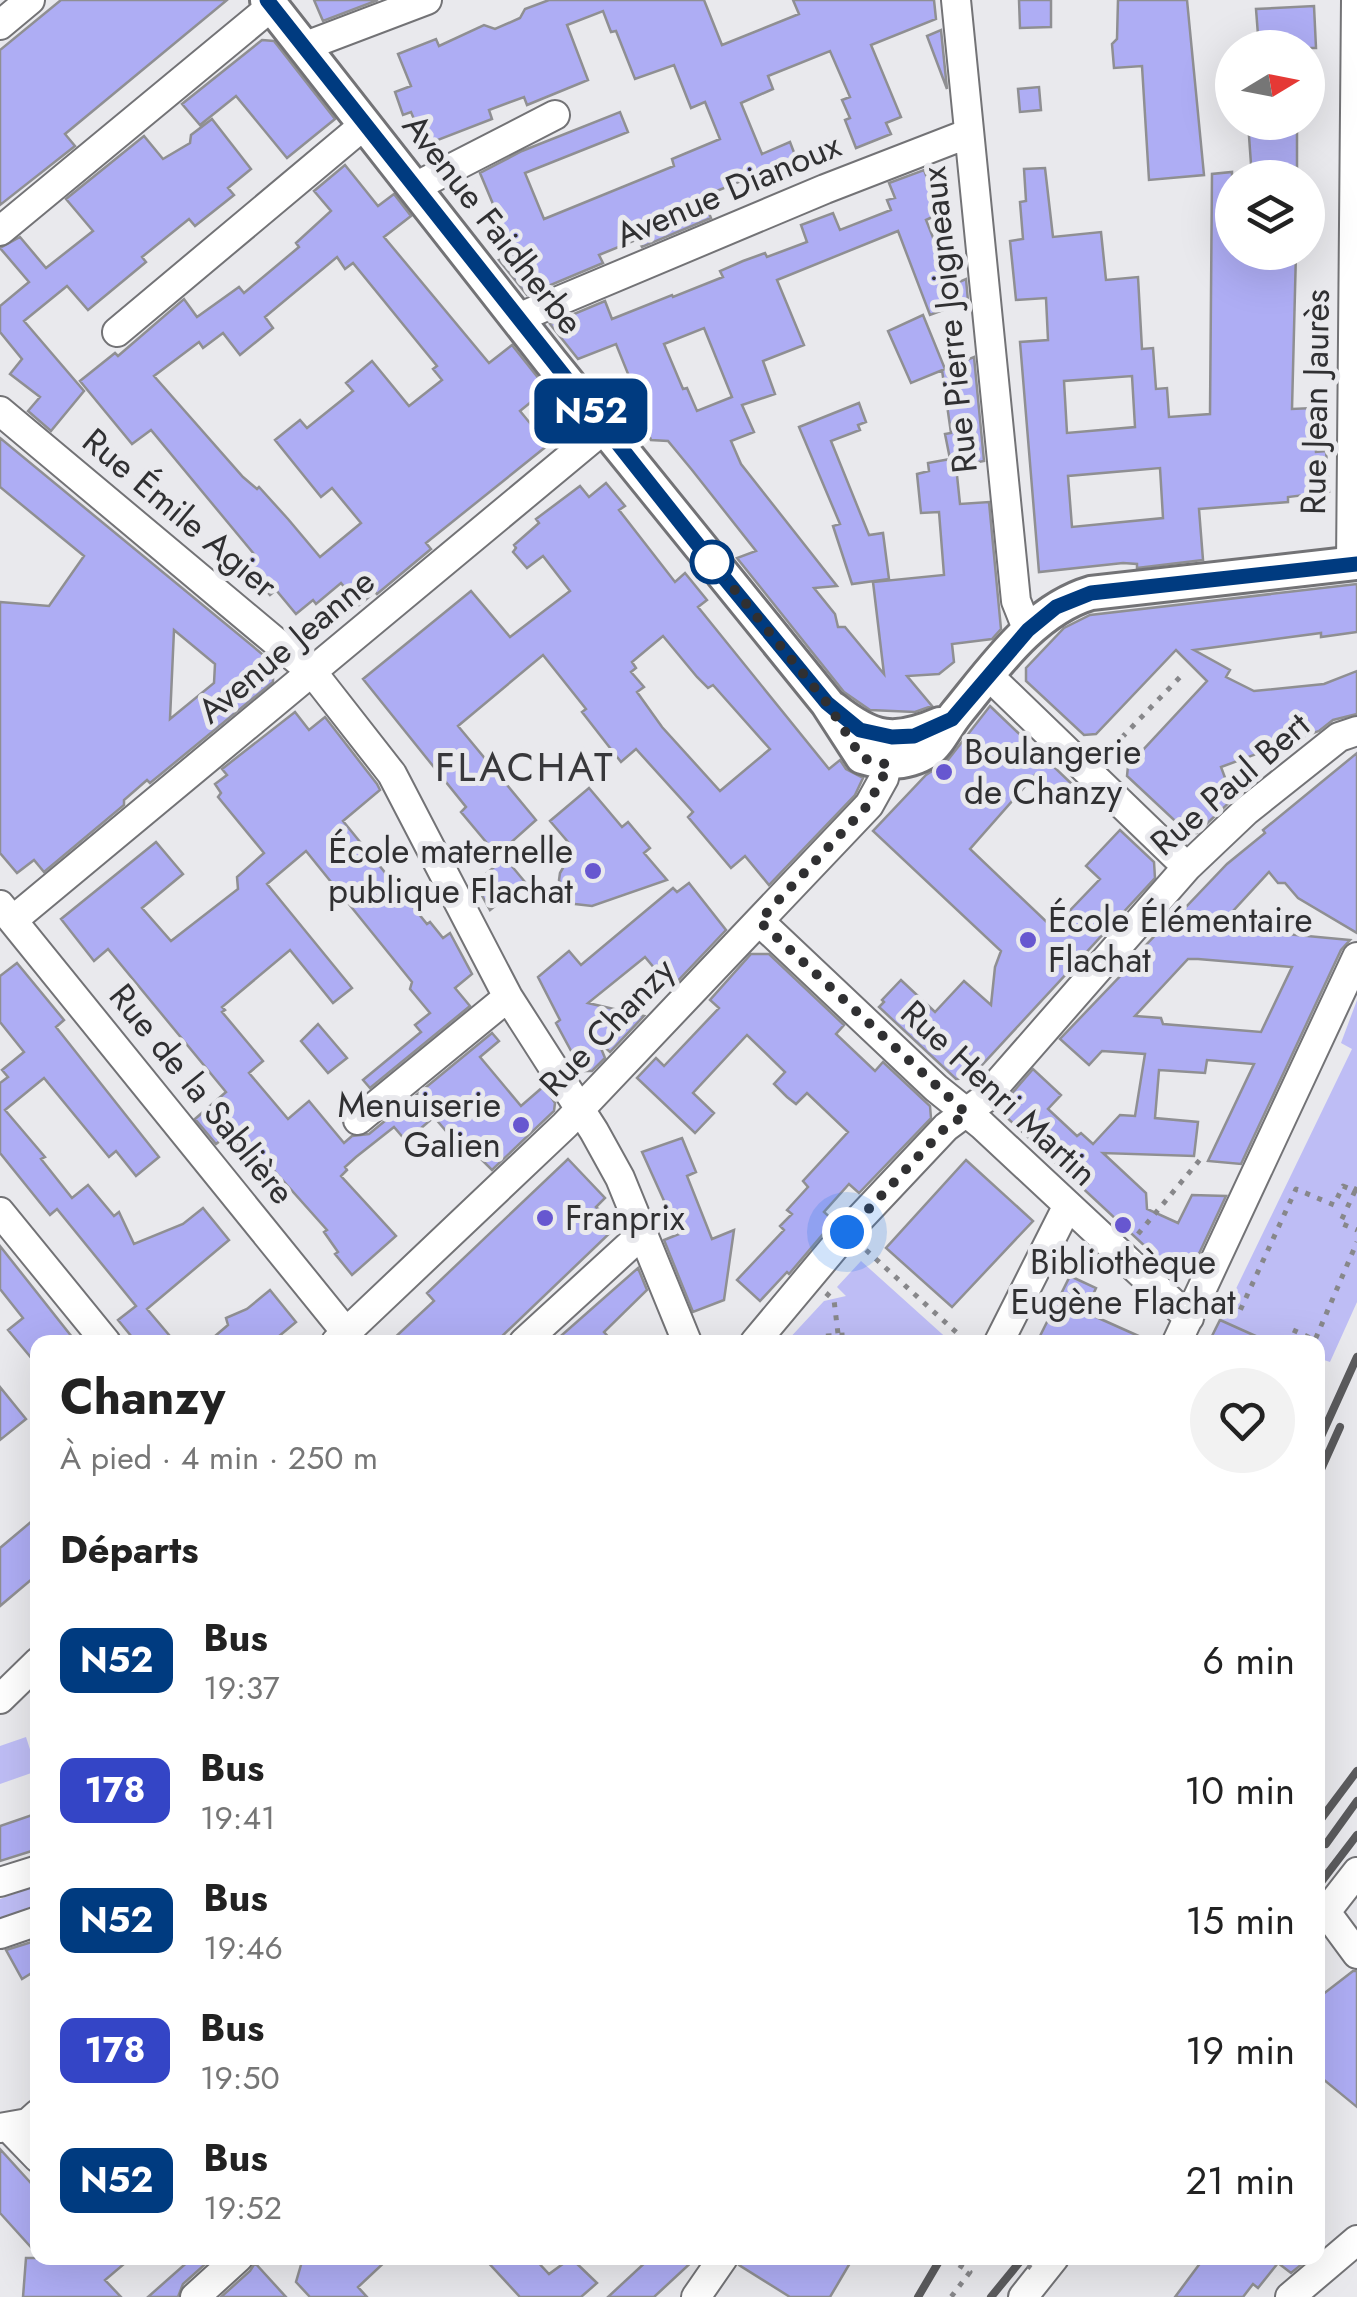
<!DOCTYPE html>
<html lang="fr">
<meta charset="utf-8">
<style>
:root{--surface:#fff;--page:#f2f2f2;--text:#222;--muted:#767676}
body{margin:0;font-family:Jost,sans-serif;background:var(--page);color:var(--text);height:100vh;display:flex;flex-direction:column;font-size:38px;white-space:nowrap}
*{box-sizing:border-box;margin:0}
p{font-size:32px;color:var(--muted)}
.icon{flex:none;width:55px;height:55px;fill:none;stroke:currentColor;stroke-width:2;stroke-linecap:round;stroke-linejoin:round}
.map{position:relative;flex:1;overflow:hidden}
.panel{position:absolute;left:30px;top:1335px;width:1295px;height:930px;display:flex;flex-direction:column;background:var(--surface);border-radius:20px;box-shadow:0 10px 40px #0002}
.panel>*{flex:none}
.badge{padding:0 20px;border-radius:15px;font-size:35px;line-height:65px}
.needle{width:65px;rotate:80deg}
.controls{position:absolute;left:1215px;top:30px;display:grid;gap:20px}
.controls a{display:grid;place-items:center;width:110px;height:110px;border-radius:50%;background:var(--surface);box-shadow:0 10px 40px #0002;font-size:50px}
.you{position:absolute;width:50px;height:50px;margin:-25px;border:8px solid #fff;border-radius:50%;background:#1a73e8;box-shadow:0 0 0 15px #1a73e833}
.map>.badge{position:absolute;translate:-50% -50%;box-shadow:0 0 0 5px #fff}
h2{padding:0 30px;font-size:38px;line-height:90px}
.round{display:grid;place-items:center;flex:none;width:105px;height:105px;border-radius:52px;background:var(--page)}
.summary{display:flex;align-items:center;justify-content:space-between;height:170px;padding:0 30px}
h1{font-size:48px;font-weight:700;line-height:75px}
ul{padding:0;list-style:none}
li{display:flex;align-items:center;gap:30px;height:130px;padding:0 30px}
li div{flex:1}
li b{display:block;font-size:38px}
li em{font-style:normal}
li .badge{min-width:110px;font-weight:700;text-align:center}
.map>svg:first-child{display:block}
.green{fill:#bebdf5}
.building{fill:#aeadf4;stroke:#8f8f92;stroke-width:2.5;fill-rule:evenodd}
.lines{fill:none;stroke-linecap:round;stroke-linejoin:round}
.minor-casing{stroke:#737376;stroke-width:32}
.major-casing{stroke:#737376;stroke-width:38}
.path{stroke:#87878a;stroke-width:5;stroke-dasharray:5 8;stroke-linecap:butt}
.minor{stroke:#fff;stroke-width:28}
.major{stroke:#fff;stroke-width:32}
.rail{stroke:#5b5b5d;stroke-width:8}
.path-bridge{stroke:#87878a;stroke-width:5;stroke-dasharray:5 8;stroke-linecap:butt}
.line-casing{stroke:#fff;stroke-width:22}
.line{stroke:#003b80;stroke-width:15}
.walk{stroke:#303032;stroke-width:10;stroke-dasharray:0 18}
.stop-dot{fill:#fff;stroke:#003b80;stroke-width:5}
.poi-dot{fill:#6757d0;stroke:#e9e9ed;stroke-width:4}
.labels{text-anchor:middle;stroke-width:10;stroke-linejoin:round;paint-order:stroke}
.street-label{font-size:35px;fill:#303032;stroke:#e9e9ed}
.poi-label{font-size:35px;fill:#303032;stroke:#e9e9ed;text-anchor:start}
.quarter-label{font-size:40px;letter-spacing:2.5px;fill:#38383b;stroke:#e9e9ed}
</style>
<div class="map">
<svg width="1357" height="2297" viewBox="0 0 1357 2297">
<rect width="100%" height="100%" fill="#e9e9ed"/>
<!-- green -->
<path class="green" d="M 1357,1000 L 1357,1302 L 1330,1362 L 1318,1358 L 1318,1342 L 1266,1342 L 1210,1315 L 1221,1295 L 1231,1299 L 1352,1049 L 1341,1043 Z
M 861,1261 L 951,1342 L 786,1342 L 824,1301 L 846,1296 L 837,1287 Z
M 26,1737 L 37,1771 L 0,1784 L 0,1746 Z
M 37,1886 L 37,1904 L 0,1919 L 0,1899 Z"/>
<!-- building -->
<path class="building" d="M 61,0 L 227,0 L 65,134 L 75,146 L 0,205 L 0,50 Z
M 314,0 L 378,0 L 323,21 Z
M 549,0 L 704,0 L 722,45 L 799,14 L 793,0 L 934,0 L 936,19 L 871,45 L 901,117 L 886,123 L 891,134 L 856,148 L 845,120 L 850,118 L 842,100 L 850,97 L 830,51 L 768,76 L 773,89 L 741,103 L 762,154 L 790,142 L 798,163 L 784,168 L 787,175 L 763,185 L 758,174 L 702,197 L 711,218 L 642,247 L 638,239 L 599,255 L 603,263 L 527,295 L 499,260 L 514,254 L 480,173 L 522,151 L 620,112 L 628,132 L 525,173 L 544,219 L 674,166 L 672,159 L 720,139 L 705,102 L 691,108 L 674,65 L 635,79 L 616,31 L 611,32 L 603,11 L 567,25 L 588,80 L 527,105 L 524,97 L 489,110 L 492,119 L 425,145 L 411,112 L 403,115 L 395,92 L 411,86 L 398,54 L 436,39 L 439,46 L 484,25 L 495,29 L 520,18 L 525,9 Z
M 1019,0 L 1051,0 L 1051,27 L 1020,28 Z
M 1118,0 L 1187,0 L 1204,175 L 1149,180 L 1142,66 L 1114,68 L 1112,44 L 1117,39 Z
M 1314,6 L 1316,48 L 1259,48 L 1256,9 Z
M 941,30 L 947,89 L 927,36 Z
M 262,40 L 274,41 L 335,119 L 287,158 L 236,96 L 200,125 L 182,104 Z
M 1039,87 L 1041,110 L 1020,112 L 1018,89 Z
M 212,119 L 251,169 L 228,188 L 234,195 L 195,226 L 189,219 L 142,257 L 146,262 L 88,310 L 67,286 L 24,321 L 84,391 L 51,431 L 28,411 L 40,397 L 10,374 L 22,359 L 0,332 L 0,306 L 29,282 L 0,248 L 20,237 L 46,268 L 93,231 L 66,199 L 144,136 L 163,159 L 190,143 L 191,135 Z
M 1248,122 L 1297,122 L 1297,178 L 1252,178 Z
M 345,165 L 378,206 L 394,194 L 411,216 L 384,237 L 489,363 L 512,345 L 547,389 L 520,411 L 548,445 L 426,543 L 431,549 L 377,594 L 375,592 L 359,605 L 341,583 L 316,604 L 313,600 L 296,614 L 276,590 L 270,595 L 243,563 L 254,554 L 151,430 L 132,444 L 80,381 L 115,353 L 118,356 L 184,299 L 197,317 L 239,287 L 244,293 L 299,247 L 296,243 L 331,211 L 314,191 ZM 337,257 L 345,269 L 353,263 L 437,366 L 433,369 L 442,380 L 409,406 L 372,361 L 346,383 L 353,391 L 307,428 L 300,420 L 275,440 L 321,497 L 332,488 L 361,523 L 320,557 L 288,519 L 259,487 L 257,489 L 243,477 L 154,376 L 199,342 L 203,348 L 223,333 L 240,355 L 273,328 L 265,317 Z
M 1045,168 L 1053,237 L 1101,232 L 1106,280 L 1138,277 L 1142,349 L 1153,348 L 1156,389 L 1167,388 L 1169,417 L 1210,414 L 1212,174 L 1232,172 L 1232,252 L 1296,252 L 1292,409 L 1313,408 L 1316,452 L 1326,451 L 1329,492 L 1288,497 L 1288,502 L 1199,509 L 1203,560 L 1137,568 L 1137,564 L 1123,563 L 1039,572 L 1020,342 L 1048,340 L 1046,298 L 1016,300 L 1010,241 L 1023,239 L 1020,202 L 1026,201 L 1024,169 ZM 1132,376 L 1135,427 L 1067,433 L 1064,381 ZM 1160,468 L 1163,518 L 1072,527 L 1068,476 Z
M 924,170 L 941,213 L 926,220 L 952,285 L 966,279 L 968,301 L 930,315 L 898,231 L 777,280 L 804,345 L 763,361 L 775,394 L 742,405 L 754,432 L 731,441 L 741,464 L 837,586 L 814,588 L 835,614 L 838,627 L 845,627 L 884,674 L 873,582 L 944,575 L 939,512 L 921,513 L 917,474 L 929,471 L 928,463 L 950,459 L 945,434 L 951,433 L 942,370 L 974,357 L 984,461 L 956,466 L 960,504 L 989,502 L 1001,629 L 992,639 L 952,644 L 954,662 L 939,674 L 907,676 L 932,706 L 915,712 L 870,710 L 844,692 L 737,558 L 756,551 L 692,470 L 668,441 L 651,440 L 640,412 L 643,411 L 616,344 L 578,359 L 550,324 L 605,301 L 612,319 L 672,295 L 673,297 L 723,277 L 720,271 L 743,261 L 765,253 L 767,257 L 807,242 L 801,225 L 833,213 L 840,230 L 891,210 L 887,200 L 895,198 L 889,183 ZM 704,328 L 732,397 L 697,411 L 687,388 L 683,389 L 664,344 Z
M 923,315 L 945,369 L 911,383 L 888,331 Z
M 859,403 L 866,422 L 858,425 L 860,430 L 831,441 L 869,535 L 883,533 L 889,579 L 852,584 L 833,526 L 840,524 L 799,427 Z
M 0,438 L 273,663 L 273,682 L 150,783 L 147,780 L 124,800 L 124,805 L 44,872 L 34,860 L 17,873 L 0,853 L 0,602 L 49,606 L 84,556 L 0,487 ZM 174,630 L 215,664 L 214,683 L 170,719 Z
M 606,483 L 625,506 L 619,510 L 675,582 L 685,573 L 707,600 L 698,607 L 829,769 L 840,760 L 846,769 L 863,778 L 855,795 L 769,885 L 745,856 L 731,868 L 688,817 L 693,812 L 636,749 L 621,762 L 582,712 L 586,709 L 543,655 L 458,726 L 536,820 L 497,855 L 461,812 L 466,807 L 363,679 L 471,591 L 510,637 L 570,591 L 543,556 L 527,568 L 513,552 L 516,548 L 514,545 L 539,523 L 536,519 L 580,486 L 589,497 ZM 663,636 L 697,677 L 708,688 L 713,685 L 770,749 L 720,791 L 662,727 L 637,692 L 644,687 L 631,672 L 636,668 L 632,662 Z
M 1357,584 L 1357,632 L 1321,637 L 1321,633 L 1194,650 L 1230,670 L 1226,677 L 1254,691 L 1324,684 L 1357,671 L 1357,714 L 1333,720 L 1319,731 L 1221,767 L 1233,799 L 1197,833 L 1188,833 L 1127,776 L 1128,766 L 1207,681 L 1176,650 L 1096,734 L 1084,735 L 1026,681 L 1026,668 L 1064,628 L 1090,615 Z
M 990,706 L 1074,786 L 1061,799 L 1035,775 L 970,849 L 1053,928 L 1100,879 L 1086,866 L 1120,830 L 1154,862 L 1155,878 L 970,1078 L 956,1079 L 879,1007 L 884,1002 L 882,1000 L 901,980 L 935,1012 L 964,981 L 991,1005 L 995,967 L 1001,951 L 873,831 L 926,775 L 947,761 Z
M 295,712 L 309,730 L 325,717 L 377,784 L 380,790 L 343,821 L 427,924 L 430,922 L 443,938 L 450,933 L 472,974 L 455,988 L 470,1006 L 370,1088 L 363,1080 L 421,1032 L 415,1025 L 430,1013 L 410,989 L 412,982 L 306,851 L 267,884 L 352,988 L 333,1003 L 290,950 L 222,1007 L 225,1010 L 222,1012 L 263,1061 L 249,1073 L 288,1119 L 309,1101 L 344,1143 L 352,1136 L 369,1134 L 492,1033 L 499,1041 L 480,1057 L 521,1106 L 544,1086 L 555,1103 L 554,1111 L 492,1170 L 475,1153 L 469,1158 L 434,1117 L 406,1141 L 394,1127 L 356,1157 L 345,1167 L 347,1170 L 341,1176 L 396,1236 L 352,1275 L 335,1254 L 338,1252 L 324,1232 L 327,1230 L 269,1165 L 260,1172 L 229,1134 L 216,1144 L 195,1119 L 226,1092 L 108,949 L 94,961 L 61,919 L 156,842 L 183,874 L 142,908 L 171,941 L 238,889 L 237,877 L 264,853 L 218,797 L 221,793 L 215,784 L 227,775 L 222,769 Z
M 1357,753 L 1357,933 L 1298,898 L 1285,883 L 1278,883 L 1269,872 L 1222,923 L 1254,926 L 1253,931 L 1350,940 L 1341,950 L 1241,1164 L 1208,1161 L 1254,1064 L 1207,1060 L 1205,1073 L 1159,1070 L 1155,1118 L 1198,1122 L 1194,1156 L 1103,1153 L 1146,1193 L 1147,1209 L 1178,1223 L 1192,1195 L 1226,1196 L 1190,1273 L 1177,1276 L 1002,1113 L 1001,1106 L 1033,1069 L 1061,1095 L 1048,1109 L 1077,1136 L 1081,1133 L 1093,1144 L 1120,1115 L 1135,1116 L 1145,1054 L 1102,1051 L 1089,1065 L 1060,1039 L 1148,947 L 1146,945 L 1182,907 L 1184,909 L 1227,864 L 1265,833 L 1263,830 ZM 1188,959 L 1198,959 L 1292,967 L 1261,1032 L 1163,1024 L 1161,1018 L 1135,1016 Z
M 589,788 L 622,827 L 628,822 L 650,848 L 644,853 L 667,880 L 592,906 L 575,904 L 565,896 L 559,880 L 560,873 L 574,849 L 550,821 Z
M 505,858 L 525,882 L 490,910 L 475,883 Z
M 689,883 L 726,930 L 671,988 L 645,957 L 588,1003 L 644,1016 L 610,1052 L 598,1041 L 605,1058 L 592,1071 L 582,1071 L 556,1023 L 560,1020 L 538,977 L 569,951 L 581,965 L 673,888 L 677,892 Z
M 751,954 L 769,954 L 844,1025 L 836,1034 L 875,1071 L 883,1062 L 930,1106 L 931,1118 L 859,1193 L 849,1184 L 824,1212 L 834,1221 L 789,1274 L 787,1272 L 760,1301 L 737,1280 L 784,1230 L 780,1226 L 792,1214 L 787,1210 L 808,1187 L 803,1181 L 848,1132 L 807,1093 L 796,1104 L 787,1097 L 774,1084 L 785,1072 L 747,1035 L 693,1093 L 714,1113 L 695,1133 L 637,1078 L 656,1058 L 664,1066 L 719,1008 L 710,1000 Z
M 17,963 L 64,1020 L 56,1027 L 159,1157 L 136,1176 L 116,1151 L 109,1157 L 44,1078 L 5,1110 L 45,1157 L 41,1159 L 72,1198 L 88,1185 L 114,1216 L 119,1212 L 134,1244 L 183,1224 L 203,1208 L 229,1240 L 147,1309 L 175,1342 L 136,1342 L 118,1320 L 136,1306 L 57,1209 L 50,1215 L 0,1153 L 0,1083 L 8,1077 L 2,1070 L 24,1052 L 0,1022 L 0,976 Z
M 318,1024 L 347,1058 L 328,1073 L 301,1041 Z
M 682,1138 L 696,1172 L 687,1176 L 712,1239 L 734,1230 L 724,1300 L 693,1312 L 664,1240 L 679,1234 L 642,1152 Z
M 568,1159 L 605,1198 L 596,1207 L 607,1217 L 604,1220 L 613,1230 L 496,1342 L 390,1342 L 434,1301 L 427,1293 Z
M 966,1160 L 1033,1221 L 952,1307 L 886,1248 Z
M 0,1246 L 76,1342 L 38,1342 L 38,1366 L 8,1330 L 23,1318 L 0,1289 Z
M 638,1268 L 647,1290 L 604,1332 L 613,1342 L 554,1342 Z
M 1070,1276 L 1096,1288 L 1085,1312 L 1152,1342 L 1037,1342 Z
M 270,1290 L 296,1322 L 272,1342 L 208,1342 L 228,1325 L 226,1318 L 247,1309 Z
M 1220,1320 L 1269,1342 L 1209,1342 Z
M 0,1387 L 26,1419 L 0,1440 Z
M 38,1516 L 38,1574 L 0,1606 L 0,1548 Z
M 38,1813 L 38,1849 L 0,1861 L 0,1826 Z
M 38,1940 L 38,1969 L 22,1979 L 6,1950 Z
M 1353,1971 L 1357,1971 L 1357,2107 L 1318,2075 L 1318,1998 Z
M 0,2149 L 38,2191 L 38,2255 L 0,2213 Z
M 26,2258 L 131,2258 L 105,2280 L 121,2297 L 23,2297 Z
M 192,2258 L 212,2258 L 183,2284 L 178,2297 L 148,2297 Z
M 303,2258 L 389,2258 L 358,2287 L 367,2297 L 310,2297 L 296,2282 Z
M 484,2258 L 534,2258 L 549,2274 L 571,2258 L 597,2283 L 581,2297 L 520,2297 Z
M 650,2258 L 696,2258 L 654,2297 L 608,2297 Z
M 740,2258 L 853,2258 L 830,2297 L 790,2297 L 739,2265 Z
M 1204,2258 L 1303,2258 L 1307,2260 L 1291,2273 L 1278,2263 L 1258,2288 L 1253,2284 L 1243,2297 L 1175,2297 Z
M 255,2263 L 286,2297 L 221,2297 L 250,2271 Z"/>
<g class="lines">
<!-- minor casing -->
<g class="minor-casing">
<path id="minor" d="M 956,0 L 1016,601 L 1028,631
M 0,25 L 30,0
M 303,47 L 427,0
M 413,188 L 555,115
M 0,231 L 272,6
M 518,318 L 825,189 L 967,134
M 117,332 L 364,125
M 0,411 L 313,673 L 392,774 L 508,997 L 594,1131 L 620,1178 L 687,1342
M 1351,564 L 1356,0
M 989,676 L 1187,867
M 0,905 L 345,1331
M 13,920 L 605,428
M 759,921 L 936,1088 L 982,1125 L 1189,1318
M 358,1120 L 508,997
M 0,1212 L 106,1342
M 336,1342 L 565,1125 L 869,805 L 884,778 L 891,744
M 524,1342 L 643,1233
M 755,1342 L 847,1232 L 946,1127 L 984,1099 L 1187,867 L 1246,811 L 1339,737 L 1357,731
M 999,1342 L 1067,1207
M 1177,1342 L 1357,957
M 0,1699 L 38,1662
M 0,1882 L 38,1870
M 1326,1912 L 1357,1954
M 1318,1922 L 1357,1872
M 0,1934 L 38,1921
M 0,2128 L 28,2123 L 38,2114
M 9,2128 L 38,2158
M 195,2297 L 238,2258
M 696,2297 L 723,2258
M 1023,2297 L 1054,2258
M 1290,2297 L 1357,2240"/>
</g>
<!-- major casing -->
<g class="major-casing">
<path id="major" d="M 267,0 L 551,362 L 827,703 L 862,757 C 885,764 907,765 928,751 C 939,743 947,725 956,714 C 993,669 1033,610 1091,593 L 1357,563
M 834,709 C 873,740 894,744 940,724"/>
</g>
<!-- path -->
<path class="path" d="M 1104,756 L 1183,674
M 1355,1191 L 1340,1223 L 1357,1230
M 1138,1234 L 1203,1156
M 866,1250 L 967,1342
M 826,1293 L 834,1300 L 839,1342
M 1219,1308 L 1238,1315 L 1296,1189 L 1334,1205 L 1343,1186 L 1355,1191 L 1357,1187
M 1293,1330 L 1315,1340 L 1357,1242
M 815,1342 L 827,1336 L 845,1335
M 948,2258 L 970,2272 L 951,2297"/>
<!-- minor -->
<use href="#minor" class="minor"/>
<!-- major -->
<use href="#major" class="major"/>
<!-- rail -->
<path class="rail" d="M 1318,1443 L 1357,1357
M 1318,1476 L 1340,1427
M 1318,1823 L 1357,1771
M 1326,1844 L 1357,1801
M 1318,1886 L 1357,1835
M 918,2297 L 941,2258
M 991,2297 L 1023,2258"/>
<!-- path-bridge -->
<path class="path-bridge" d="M 1017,2258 L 1031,2268"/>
</g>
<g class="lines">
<!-- line casing -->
<g class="line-casing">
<path id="line" d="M 267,0 L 717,569 L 827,703 L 860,730 L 892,737 L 914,736 L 952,719 L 1028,630 L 1056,607 L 1091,593 L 1357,564"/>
</g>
<!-- line -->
<use href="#line" class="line"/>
<!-- walk -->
<path class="walk" d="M 712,562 L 827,703 L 862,758 L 889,765 L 868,805 L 759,921 L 967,1114 L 946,1127 L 847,1232"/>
</g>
<!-- markers -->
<circle class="stop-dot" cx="712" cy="562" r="20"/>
<g class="poi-dot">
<circle cx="944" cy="772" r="10"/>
<circle cx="593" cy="871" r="10"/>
<circle cx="1028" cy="940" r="10"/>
<circle cx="521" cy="1125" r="10"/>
<circle cx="545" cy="1218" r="10"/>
<circle cx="1123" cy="1225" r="10"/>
</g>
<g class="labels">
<!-- street labels -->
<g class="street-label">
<text transform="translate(728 190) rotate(-23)" y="12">Avenue Dianoux</text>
<text transform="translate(493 224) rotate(52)" y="12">Avenue Faidherbe</text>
<text transform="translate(949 320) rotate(-96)" y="12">Rue Pierre Joigneaux</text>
<text transform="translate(1315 402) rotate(-89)" y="12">Rue Jean Jaurès</text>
<text transform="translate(180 513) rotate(40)" y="12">Rue Émile Agier</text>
<text transform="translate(286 646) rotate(-40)" y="12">Avenue Jeanne</text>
<text transform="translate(1230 784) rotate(-41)" y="12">Rue Paul Bert</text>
<text transform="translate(607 1027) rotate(-46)" y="12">Rue Chanzy</text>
<text transform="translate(999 1093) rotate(43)" y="12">Rue Henri Martin</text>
<text transform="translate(202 1094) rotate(51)" y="12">Rue de la Sablière</text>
</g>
<!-- poi labels -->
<g class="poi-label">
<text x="964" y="764">Boulangerie<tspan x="964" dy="40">de Chanzy</tspan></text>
<text x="573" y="863" text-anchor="end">École maternelle<tspan x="573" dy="40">publique Flachat</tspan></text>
<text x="1048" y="932">École Élémentaire<tspan x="1048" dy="40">Flachat</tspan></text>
<text x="501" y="1117" text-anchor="end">Menuiserie<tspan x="501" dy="40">Galien</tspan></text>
<text x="565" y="1230">Franprix</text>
<text x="1123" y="1274" text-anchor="middle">Bibliothèque<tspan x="1123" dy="40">Eugène Flachat</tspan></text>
</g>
<!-- quarter labels -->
<g class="quarter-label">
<text x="525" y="781">FLACHAT</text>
</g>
</g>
</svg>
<div class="controls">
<a><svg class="needle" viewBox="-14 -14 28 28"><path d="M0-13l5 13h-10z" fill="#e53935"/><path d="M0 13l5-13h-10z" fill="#767676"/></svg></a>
<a><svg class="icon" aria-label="layers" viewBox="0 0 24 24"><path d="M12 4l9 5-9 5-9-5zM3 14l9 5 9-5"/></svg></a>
</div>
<div class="you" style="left:847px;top:1232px"></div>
<b class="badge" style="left:591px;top:411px;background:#003b80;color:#fff">N52</b>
<section class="panel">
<div class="summary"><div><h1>Chanzy</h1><p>À pied · 4 min · 250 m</p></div><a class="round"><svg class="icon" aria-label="heart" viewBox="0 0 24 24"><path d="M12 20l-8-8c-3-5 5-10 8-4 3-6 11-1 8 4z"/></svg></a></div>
<h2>Départs</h2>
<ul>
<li><span class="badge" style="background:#003b80;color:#fff">N52</span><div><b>Bus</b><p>19:37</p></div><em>6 min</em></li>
<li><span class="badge" style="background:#3445c6;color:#fff">178</span><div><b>Bus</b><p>19:41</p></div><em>10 min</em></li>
<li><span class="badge" style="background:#003b80;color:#fff">N52</span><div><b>Bus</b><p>19:46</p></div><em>15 min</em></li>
<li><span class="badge" style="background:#3445c6;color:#fff">178</span><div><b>Bus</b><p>19:50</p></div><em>19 min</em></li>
<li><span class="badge" style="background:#003b80;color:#fff">N52</span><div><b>Bus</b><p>19:52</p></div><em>21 min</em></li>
</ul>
</section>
</div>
